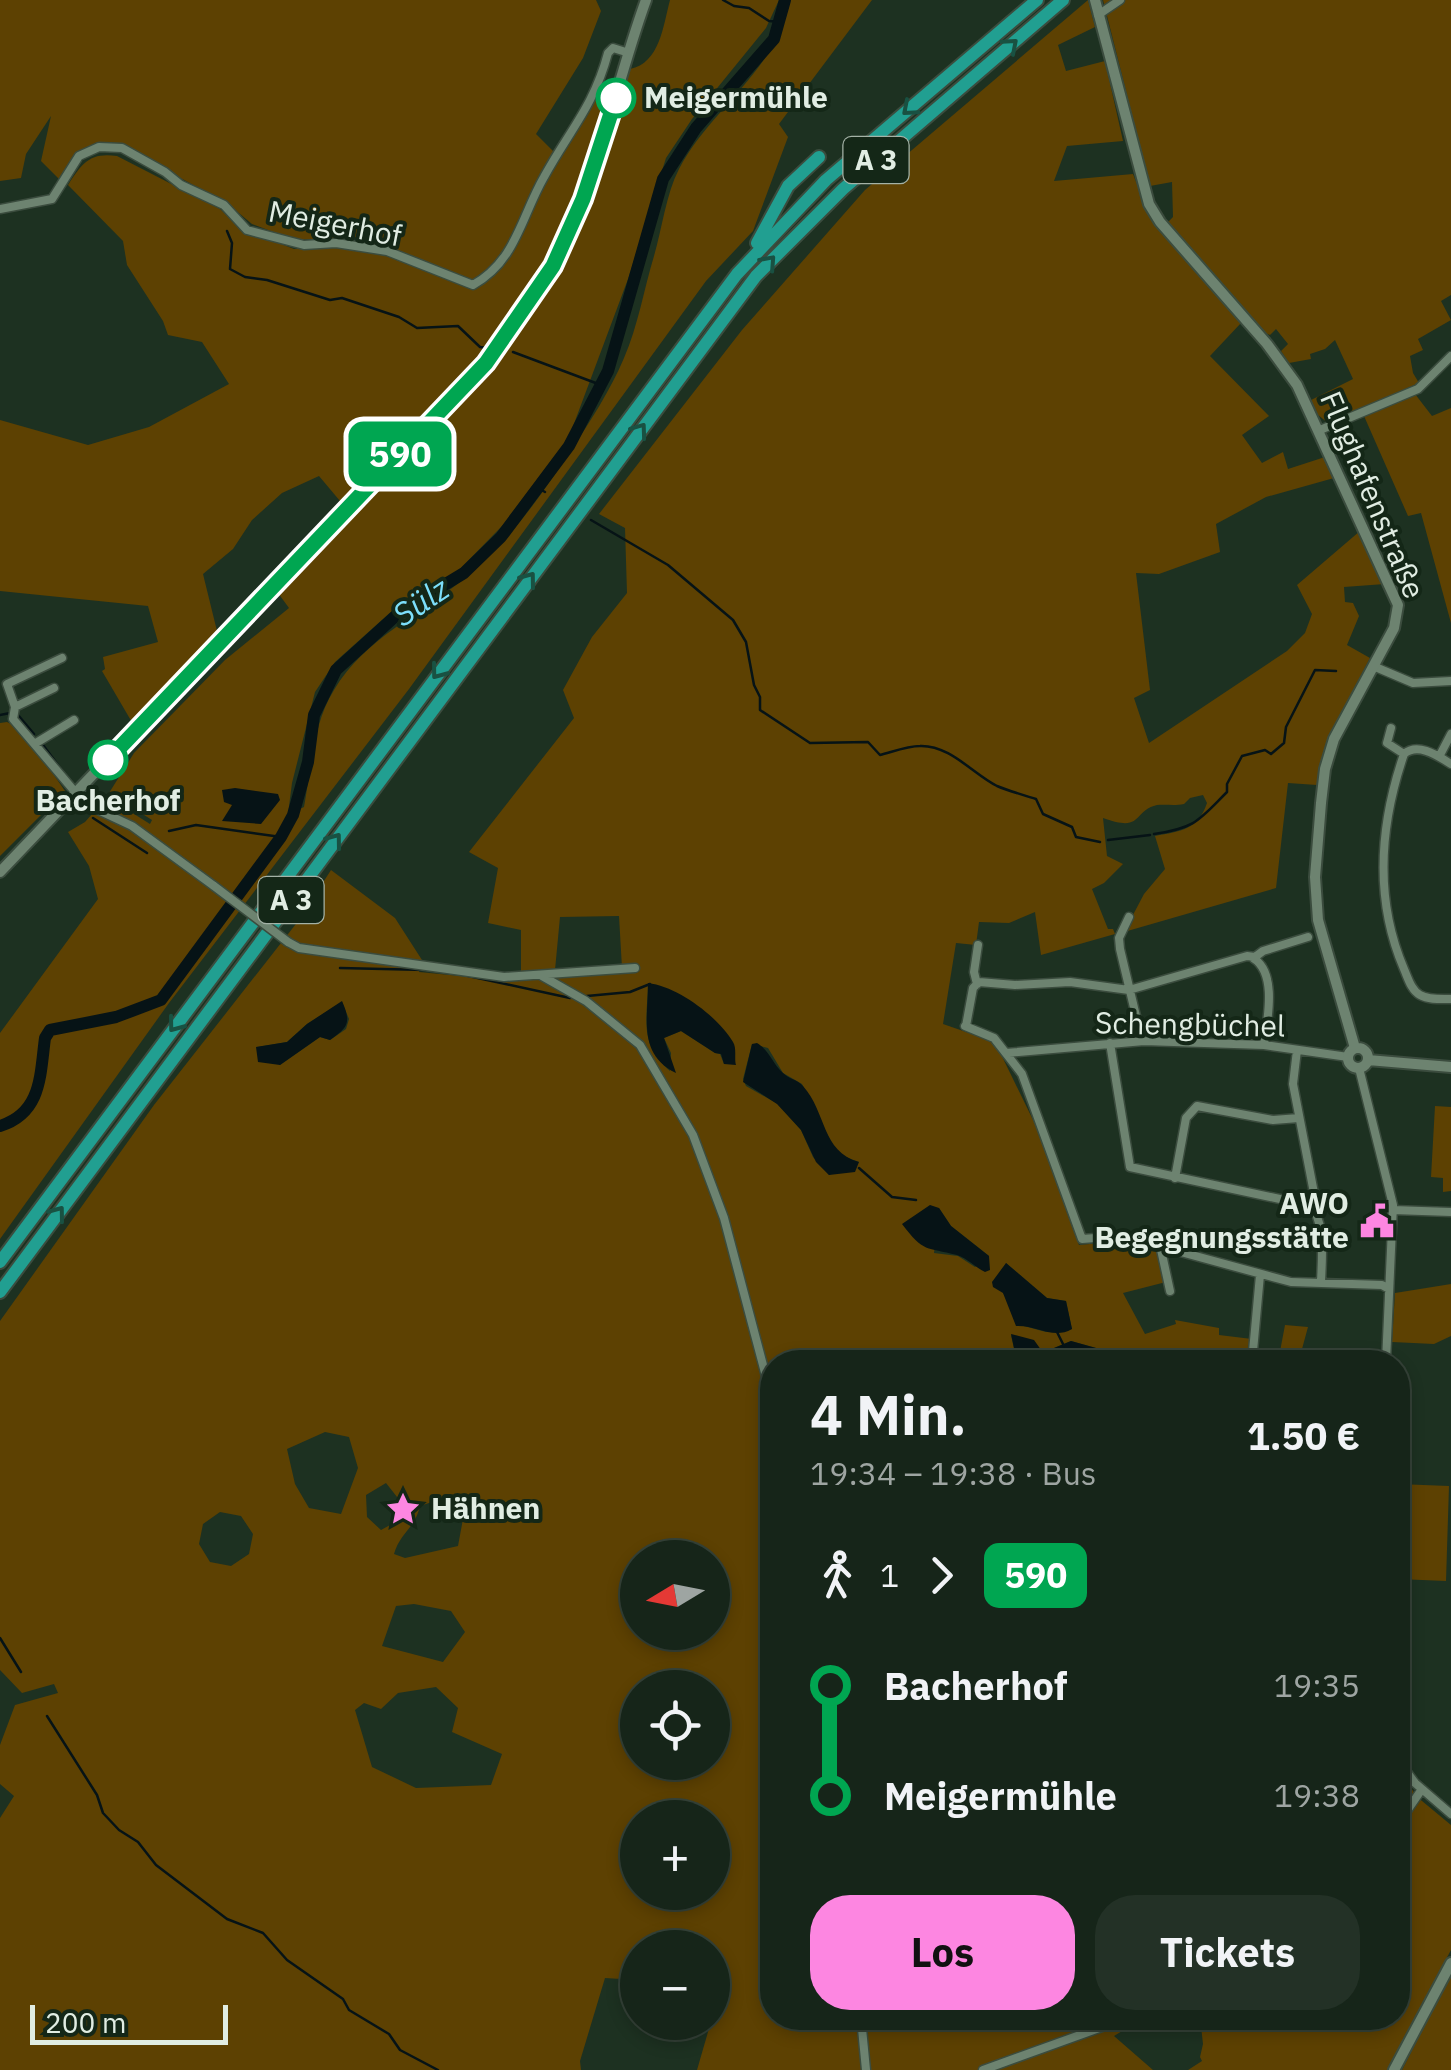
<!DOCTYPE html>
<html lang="de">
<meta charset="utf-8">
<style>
:root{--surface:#162519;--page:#233126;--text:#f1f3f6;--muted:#9ea5a2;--line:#354238;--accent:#fd86e1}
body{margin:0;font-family:"IBM Plex Sans",sans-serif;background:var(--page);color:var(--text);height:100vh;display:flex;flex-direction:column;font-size:38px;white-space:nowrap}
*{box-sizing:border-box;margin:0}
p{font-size:32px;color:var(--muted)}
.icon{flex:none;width:55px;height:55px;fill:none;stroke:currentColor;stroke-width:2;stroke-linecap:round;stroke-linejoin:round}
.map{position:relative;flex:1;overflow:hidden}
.drawer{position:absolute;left:760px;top:1350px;width:650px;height:680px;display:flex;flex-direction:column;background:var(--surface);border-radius:40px;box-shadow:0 5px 15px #0003,0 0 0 2px var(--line)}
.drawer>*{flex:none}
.badge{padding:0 20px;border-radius:15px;font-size:35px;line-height:65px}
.needle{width:65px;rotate:260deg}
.tools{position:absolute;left:620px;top:1540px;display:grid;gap:20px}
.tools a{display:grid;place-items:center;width:110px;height:110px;border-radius:50%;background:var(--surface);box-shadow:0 5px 15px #0003,0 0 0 2px var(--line);font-size:50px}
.scale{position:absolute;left:30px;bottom:25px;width:198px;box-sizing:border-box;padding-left:10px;border:5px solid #e1ede3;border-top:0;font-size:28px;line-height:35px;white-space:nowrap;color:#e1ede3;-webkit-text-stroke:8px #142717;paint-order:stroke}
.map>.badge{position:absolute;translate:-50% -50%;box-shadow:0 0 0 5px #fff}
.legs{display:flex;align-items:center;gap:15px;height:110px;padding:0 50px;font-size:32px}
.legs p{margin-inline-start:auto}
.head{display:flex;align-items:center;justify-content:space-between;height:170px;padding:0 50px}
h1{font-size:55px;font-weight:700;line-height:75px}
.button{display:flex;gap:20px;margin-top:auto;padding:20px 50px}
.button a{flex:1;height:115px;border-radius:40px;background:var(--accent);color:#111;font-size:40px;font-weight:700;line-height:115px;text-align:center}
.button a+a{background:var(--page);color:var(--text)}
ul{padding:0 50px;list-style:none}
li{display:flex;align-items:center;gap:35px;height:110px;font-size:38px}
li i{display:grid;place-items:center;width:15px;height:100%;margin:0 12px;background:currentColor}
li i::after{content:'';width:25px;height:25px;margin:-12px;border:8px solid;border-radius:50%;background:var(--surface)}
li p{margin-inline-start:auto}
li:first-child i{background:linear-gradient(#0000 50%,currentColor 0)}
li:last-child i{background:linear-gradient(currentColor 50%,#0000 0)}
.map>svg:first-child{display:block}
.green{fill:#5d4102;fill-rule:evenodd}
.water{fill:#061316}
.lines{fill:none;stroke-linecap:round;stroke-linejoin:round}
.stream{stroke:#061316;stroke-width:2.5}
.river{stroke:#061316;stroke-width:12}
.minor-casing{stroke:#3b4c3e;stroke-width:11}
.secondary-casing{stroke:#3b4c3e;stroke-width:14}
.motorway-casing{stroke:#3b4c3e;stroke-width:16}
.minor{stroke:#6d8370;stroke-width:8}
.secondary{stroke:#6d8370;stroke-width:10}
.motorway{stroke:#219f91;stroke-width:12}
.minor-bridge-casing{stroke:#3b4c3e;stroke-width:11;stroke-linecap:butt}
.minor-bridge{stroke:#6d8370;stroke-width:8}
.oneway{stroke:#195142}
.line-1-casing{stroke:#fff;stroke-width:22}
.line-1{stroke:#00a651;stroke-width:15}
.stop-1-dot{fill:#fff;stroke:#00a651;stroke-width:5}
.labels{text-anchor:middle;stroke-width:8;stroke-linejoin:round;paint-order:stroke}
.shield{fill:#142717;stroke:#a4b2a6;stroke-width:2.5}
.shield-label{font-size:28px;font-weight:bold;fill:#e1ede3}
.stop-label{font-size:30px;font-weight:bold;fill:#e1ede3;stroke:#142717;text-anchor:start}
.street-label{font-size:30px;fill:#e1ede3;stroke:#142717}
.poi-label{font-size:30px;font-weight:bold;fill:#e1ede3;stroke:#142717;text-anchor:end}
.water-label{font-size:32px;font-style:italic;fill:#7cdffb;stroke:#142717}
</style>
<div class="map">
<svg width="1451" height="2070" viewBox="0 0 1451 2070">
<rect width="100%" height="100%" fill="#1d3121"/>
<!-- green -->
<path class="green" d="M 0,0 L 596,0 L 601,11 L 583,58 L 536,134 L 554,152 L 598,84 L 607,100 L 577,192 L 524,303 L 464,380 L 349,502 L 340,501 L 319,476 L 282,493 L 252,520 L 233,549 L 203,574 L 217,631 L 133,724 L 102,671 L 105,669 L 103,657 L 158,642 L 148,606 L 0,591 L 0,420 L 88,445 L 149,427 L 229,384 L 202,342 L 168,335 L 163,321 L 127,265 L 123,241 L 68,185 C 82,163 90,152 117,156 L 220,209 L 242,229 L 294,249 L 331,247 L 356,250 L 359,237 L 295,240 L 252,224 L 228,204 L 122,146 L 76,155 L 61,181 L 41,161 L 51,116 L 26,154 L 21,178 L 0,181 Z
M 670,0 L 779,0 L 766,28 L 692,119 L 666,158 L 628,279 L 569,437 L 503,525 L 458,571 L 402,602 L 335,662 L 315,692 L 292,783 L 288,814 L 304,807 C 311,769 313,723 334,690 C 365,638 420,615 465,578 C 508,543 541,496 571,450 C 590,422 611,389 624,358 C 638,326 644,289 654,256 C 662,229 666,194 679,169 C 710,109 778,69 790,0 L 872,0 L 779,124 L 788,137 L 753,231 L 706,281 L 409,689 L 169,1003 L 0,1239 L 0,1033 L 98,899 L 89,866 L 68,832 L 85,822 L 107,797 L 150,824 L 152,820 L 109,793 L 134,753 L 225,660 L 289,608 L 278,593 L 473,388 L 536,305 L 572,238 L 587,203 L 630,69 C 660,63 663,26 670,0 Z
M 1088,0 L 1095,27 L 1058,45 L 1066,71 L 1105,61 L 1123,141 L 1067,146 L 1054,181 L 1133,174 L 1151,220 L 1241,323 L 1210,356 L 1269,416 L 1242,435 L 1262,463 L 1283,452 L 1288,469 L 1325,457 L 1334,478 L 1266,497 L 1216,524 L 1220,552 L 1159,574 L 1136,573 L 1150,690 L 1134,698 L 1149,743 L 1287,651 L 1305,633 L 1312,614 L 1297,585 L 1360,531 L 1373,566 L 1385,584 L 1344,587 L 1345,602 L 1353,603 L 1359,616 L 1347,645 L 1370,658 L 1327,740 L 1317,785 L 1288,783 L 1276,888 L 1124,932 L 1144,894 L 1165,869 L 1155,836 C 1181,831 1198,830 1207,803 L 1203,795 L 1190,798 L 1184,804 C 1174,806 1166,804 1157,805 C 1132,811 1144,833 1103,818 L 1107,856 L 1123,864 L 1104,883 L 1092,889 L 1108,929 L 1113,929 L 1115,934 L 1041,955 L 1035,912 L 1009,923 L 979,922 L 976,945 L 956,943 L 943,1024 L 995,1042 L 1035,1124 L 1040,1126 L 1068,1205 L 1066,1210 L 1079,1245 L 1120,1241 L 1157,1247 L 1166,1282 L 1123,1293 L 1145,1334 L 1176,1324 L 1175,1320 L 1219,1328 L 1219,1335 L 1252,1339 L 1250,1362 L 1124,1362 L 1096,1348 L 1071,1341 L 1054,1348 L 1059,1362 L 1045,1362 L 1044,1354 L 1011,1335 L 1017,1362 L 772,1362 L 772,2018 L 1140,2018 L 1124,2023 L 1124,2030 L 1114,2036 L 1153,2070 L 697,2070 L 721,1987 L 713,1986 L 712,1948 L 638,1948 L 637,1980 L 605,1978 L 580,2061 L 581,2070 L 0,2070 L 0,1818 L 14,1796 L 0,1784 L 0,1745 L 15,1705 L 58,1693 L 54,1684 L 22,1693 L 0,1670 L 0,1321 L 154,1105 L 299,920 L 331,870 L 395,918 L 422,960 L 419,972 L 512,981 L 612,974 L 622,968 L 619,916 L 560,917 L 555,970 L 521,974 L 521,930 L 488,923 L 498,868 L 469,852 L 574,718 L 563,690 L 592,637 L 627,593 L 625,528 L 599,514 L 742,330 L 865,190 ZM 648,984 L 720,1027 L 735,1049 L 734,1064 L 724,1064 L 720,1054 L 715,1053 L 681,1031 L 664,1038 L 671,1053 L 670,1071 C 639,1043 647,1022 648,984 ZM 342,1002 L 349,1019 L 346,1029 L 330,1040 L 320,1037 L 280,1065 L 257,1047 L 287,1042 L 307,1024 ZM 752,1044 L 768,1048 L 783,1073 L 802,1084 L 833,1146 L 840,1155 L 859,1162 L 829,1175 L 813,1157 L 801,1130 L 778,1104 L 746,1086 L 743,1079 ZM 939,1208 L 951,1226 L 989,1256 L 975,1267 L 958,1256 L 934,1253 ZM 1006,1263 L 1047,1298 L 1066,1301 L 1072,1329 L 1046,1332 L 1024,1326 L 1003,1293 ZM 325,1432 L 349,1437 L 358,1468 L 341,1514 L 309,1508 L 295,1484 L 287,1449 ZM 386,1483 L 401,1502 L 401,1519 L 381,1530 L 367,1517 L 366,1495 ZM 450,1496 L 465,1508 L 458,1546 L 405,1558 L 394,1554 C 400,1533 415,1528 420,1506 ZM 220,1512 L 241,1516 L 253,1534 L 249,1554 L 231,1566 L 210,1562 L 199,1544 L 203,1524 ZM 638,1558 L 712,1558 L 712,1632 L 638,1632 ZM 414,1604 L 451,1611 L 465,1632 L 443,1662 L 382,1646 L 396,1606 ZM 436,1687 L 458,1708 L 452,1732 L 502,1754 L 491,1785 L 416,1788 L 372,1767 L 355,1710 L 364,1703 L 381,1709 L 398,1693 ZM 638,1688 L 712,1688 L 712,1762 L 638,1762 ZM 638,1818 L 712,1818 L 712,1892 L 638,1892 Z
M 1103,0 L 1451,0 L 1451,295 L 1441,301 L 1451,320 L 1418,339 L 1423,350 L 1410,356 L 1413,373 L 1419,383 L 1328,423 L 1318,415 L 1311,400 L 1353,379 L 1335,340 L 1325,349 L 1310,354 L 1311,359 L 1289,363 L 1281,351 L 1288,344 L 1276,329 L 1270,335 L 1265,333 L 1167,223 L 1173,217 L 1172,182 L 1150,186 Z
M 1415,394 L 1432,416 L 1451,408 L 1451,623 L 1421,513 L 1408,516 L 1364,416 Z
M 7,722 L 23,730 L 65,791 L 0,856 L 0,723 Z
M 1435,1106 L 1451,1107 L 1451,1191 L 1443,1192 L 1443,1178 L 1431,1177 Z
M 1451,1284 L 1451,1336 L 1434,1344 L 1392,1342 L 1395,1293 Z
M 1285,1325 L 1308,1327 L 1302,1349 L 1304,1353 L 1371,1351 L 1365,1362 L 1278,1362 Z
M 1398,1484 L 1449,1486 L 1446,1581 L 1398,1579 Z
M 1398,1766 L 1416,1796 L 1451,1825 L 1451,1950 L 1387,2070 L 1188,2070 L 1202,2061 L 1200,2057 L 1203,2044 L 1201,2026 L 1188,2032 L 1185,2018 L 1398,2018 Z
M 1451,1974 L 1451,2070 L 1402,2070 Z"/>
<!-- water -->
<path class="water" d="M 235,788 L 278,794 L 280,800 L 261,824 L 222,821 L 232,805 L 224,802 L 222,790 Z
M 648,983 C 679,987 718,1017 733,1042 C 737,1048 734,1059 736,1065 L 724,1064 L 721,1054 L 715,1053 L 681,1031 L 664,1038 L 676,1073 C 638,1054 648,1020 648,983 Z
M 342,1001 C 351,1022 349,1027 330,1040 L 320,1037 L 280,1065 L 258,1062 L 256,1047 L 287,1042 L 307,1024 Z
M 757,1043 C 770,1051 772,1063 783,1073 C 789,1079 798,1080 803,1086 C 827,1113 821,1151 859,1162 L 855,1172 L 829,1175 L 816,1162 L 801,1130 L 777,1104 L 743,1082 L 752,1044 Z
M 930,1205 L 939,1208 L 951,1226 L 989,1256 L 990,1270 L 985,1272 C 975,1267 967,1258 957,1255 C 926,1247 924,1253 902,1224 Z
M 1006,1263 L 1047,1298 L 1066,1301 L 1072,1329 C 1053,1340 1037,1325 1016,1326 L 1003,1293 L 993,1287 L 992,1282 Z
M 1011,1334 L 1034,1340 L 1044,1354 L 1045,1362 L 1017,1362 Z
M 1071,1341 L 1096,1348 L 1124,1362 L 1059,1362 L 1054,1348 Z"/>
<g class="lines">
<!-- stream -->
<path class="stream" d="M 723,0 L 734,6 L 749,8 L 769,21 L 780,22
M 227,231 L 232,243 L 230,269 L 245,277 L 267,280 L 330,300 L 342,298 L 399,317 L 417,328 L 458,326 L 480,347 L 487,348
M 513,352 L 601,385
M 538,488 L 545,492
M 591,520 L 668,565 L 733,620 L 746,642 L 754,685 L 760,697 L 760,710 L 810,743 L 868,742 L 880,755 C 892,752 907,746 920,746 C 950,745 973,774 997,786 C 1009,791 1023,795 1036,799 L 1043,814 L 1072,827 L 1076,837 L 1100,842
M 0,715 L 10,713
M 18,715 L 34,734
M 43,745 L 69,780
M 82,808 L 83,810
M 93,818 L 147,853
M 169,831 L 196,825 L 281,837
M 1154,834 C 1196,828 1199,820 1227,792 L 1227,784 L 1242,756 L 1265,750 L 1271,754 L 1284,743 L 1286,727 L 1315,670 L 1336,671
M 1108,840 L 1150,835
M 340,968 L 426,970
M 459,974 L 570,998
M 587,996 L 630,992 L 650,984
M 859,1168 L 892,1197 L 916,1200
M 1057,1332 L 1064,1346
M 0,1638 L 21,1672
M 47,1716 L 97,1795 L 103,1813 L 119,1830 L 138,1842 L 156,1865 L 227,1919 L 263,1933 L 287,1960 L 343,1999 L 349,2010 L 389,2034 L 400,2050 L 438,2070"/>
<!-- river -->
<path class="river" d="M 0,1126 C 42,1113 40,1075 45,1038 L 50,1030 L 116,1017 L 161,1000 L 281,837 L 293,815 L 308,762 L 314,715 L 336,670 L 401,611 L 464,573 L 501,537 L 569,446 L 608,371 L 663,179 L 696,128 L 774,39 L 785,0"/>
<!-- minor casing -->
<g class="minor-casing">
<path id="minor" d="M 1098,15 L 1120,0
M 0,209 L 52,199 L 79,156 L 99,147 L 122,148 L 165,172 L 181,185 L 224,205 L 247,230 L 304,245 L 336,243 L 387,251 L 473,285 C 516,261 521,217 544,177 C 569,131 594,106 608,53 L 613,48 L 629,53
M 1320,430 L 1418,389 L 1451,356
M 62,658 L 7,684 L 15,707 L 13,719 L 76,793 L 100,811 L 132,826 L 214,886
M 1373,666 L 1413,683 L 1451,681
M 15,707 L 54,688
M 1391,728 L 1387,743 L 1404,754
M 36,743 L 74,720
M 1440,755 L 1451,734
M 1451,764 C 1438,756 1418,742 1404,754 C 1380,824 1374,899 1404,969 C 1408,978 1411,990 1420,995 C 1429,1000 1441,999 1451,999
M 1129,917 L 1119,938 L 1120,949 L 1142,1041
M 288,942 L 299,948 L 504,977 L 635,968
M 1253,958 C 1278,973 1267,1021 1264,1045
M 542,976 L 586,1001 L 640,1045 L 693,1135 L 724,1218 L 772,1399
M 977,984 L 974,972 L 978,945
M 965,1026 L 994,1038 L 1022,1074 L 1082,1239 L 1122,1236 L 1291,1282 L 1382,1285 L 1389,1289
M 966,1026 L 973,988 L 979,982 L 1015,985 L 1070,982 L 1129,990 L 1247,956 L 1255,957 L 1263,951 L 1308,937
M 1110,1043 L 1130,1167 L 1294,1202 L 1308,1201
M 1297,1050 L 1293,1084 L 1314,1193
M 1006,1053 L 1144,1041 L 1264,1045 L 1348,1057
M 1359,1068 L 1393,1205 L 1386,1362
M 1175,1178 L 1186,1118 L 1197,1106 L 1273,1120 L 1299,1118
M 1316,1207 L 1322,1200 L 1314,1193 L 1308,1201 C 1326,1221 1322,1255 1321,1282
M 1393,1210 L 1451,1212
M 1160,1245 L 1170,1291
M 1252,1362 L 1260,1275
M 1398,1760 L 1415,1783 L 1451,1814
M 1398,1824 L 1422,1789
M 861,2018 L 866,2070
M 983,2070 L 1127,2018"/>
</g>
<!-- secondary casing -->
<g class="secondary-casing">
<path id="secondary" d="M 1095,0 L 1149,204 L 1160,222 L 1267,344 L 1297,385 L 1398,605 L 1394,628 L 1334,739 L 1325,769 L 1321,803 L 1315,877 L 1318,920 L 1355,1048
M 0,872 L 486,363 C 515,323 545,285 566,240 C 602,163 617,79 646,0
M1348 1058a10 10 0 1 1 20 0a10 10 0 1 1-20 0Z
M 1368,1060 L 1451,1067
M 1394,2070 L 1451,1963"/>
</g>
<!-- motorway casing -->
<g class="motorway-casing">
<path id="motorway" d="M 757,243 L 788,186 L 819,157
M 0,1262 L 737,274 L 826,180 L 1037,0
M 0,1292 L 756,276 L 843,189 L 1063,0"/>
</g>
<!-- minor -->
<use href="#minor" class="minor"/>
<!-- secondary -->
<use href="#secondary" class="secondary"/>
<!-- motorway -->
<use href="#motorway" class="motorway"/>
<!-- minor-bridge casing -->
<g class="minor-bridge-casing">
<path id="minor-bridge" d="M 214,886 L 288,942"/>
</g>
<!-- minor-bridge -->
<use href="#minor-bridge" class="minor-bridge"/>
</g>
<!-- one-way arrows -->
<defs><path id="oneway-chevron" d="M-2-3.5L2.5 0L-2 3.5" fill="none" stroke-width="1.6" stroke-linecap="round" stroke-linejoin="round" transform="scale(2.5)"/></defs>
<g class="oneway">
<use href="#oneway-chevron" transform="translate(1011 45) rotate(-41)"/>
<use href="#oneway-chevron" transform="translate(909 109) rotate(139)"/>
<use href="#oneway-chevron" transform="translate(769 262) rotate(-48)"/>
<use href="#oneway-chevron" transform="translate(640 430) rotate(-54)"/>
<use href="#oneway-chevron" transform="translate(529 579) rotate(-53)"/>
<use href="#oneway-chevron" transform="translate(438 672) rotate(127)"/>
<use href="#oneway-chevron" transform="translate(335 840) rotate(-53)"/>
<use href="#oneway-chevron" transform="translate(175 1025) rotate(127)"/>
<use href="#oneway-chevron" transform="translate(58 1213) rotate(-53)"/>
</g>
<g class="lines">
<!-- line-1 casing -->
<g class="line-1-casing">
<path id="line-1" d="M 108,760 L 486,363 L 553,266 L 583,199 L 616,98"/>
</g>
<!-- line-1 -->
<use href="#line-1" class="line-1"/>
</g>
<!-- icons -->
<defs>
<g id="civic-bare" transform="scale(2.7)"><path d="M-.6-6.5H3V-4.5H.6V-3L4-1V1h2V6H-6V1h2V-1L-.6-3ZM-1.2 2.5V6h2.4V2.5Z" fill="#fd86e1" stroke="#142717" stroke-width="2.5" paint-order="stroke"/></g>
<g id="sight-bare" transform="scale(2.7)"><path d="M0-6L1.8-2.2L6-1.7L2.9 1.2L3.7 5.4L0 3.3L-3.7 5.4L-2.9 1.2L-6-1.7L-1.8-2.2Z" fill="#fd86e1" stroke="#142717" stroke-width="2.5" paint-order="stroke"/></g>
</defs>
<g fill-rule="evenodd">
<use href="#civic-bare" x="1377" y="1221"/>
<use href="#sight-bare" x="403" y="1509"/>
</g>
<!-- markers -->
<g class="stop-1-dot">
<circle cx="616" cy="98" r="18"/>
<circle cx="108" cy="760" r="18"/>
</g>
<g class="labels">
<!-- shield labels -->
<g class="shield">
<rect x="843.5" y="137" width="65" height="46" rx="8"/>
<rect x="258.5" y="877" width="65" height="46" rx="8"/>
</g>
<g class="shield-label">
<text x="876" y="170">A 3</text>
<text x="291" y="910">A 3</text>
</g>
<!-- stop labels -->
<g class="stop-label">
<text x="644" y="108">Meigermühle</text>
<text x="108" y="811" text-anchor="middle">Bacherhof</text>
</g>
<!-- street labels -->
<g class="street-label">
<text transform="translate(335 224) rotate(11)" y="10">Meigerhof</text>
<text transform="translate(1372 495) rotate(67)" y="10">Flughafenstraße</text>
<text transform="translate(1190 1025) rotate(1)" y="10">Schengbüchel</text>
</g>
<!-- poi labels -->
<g class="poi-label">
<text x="1349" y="1214">AWO<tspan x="1349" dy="34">Begegnungsstätte</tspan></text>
<text x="431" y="1519" text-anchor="start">Hähnen</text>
</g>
<!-- water labels -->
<g class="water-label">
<text transform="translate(421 602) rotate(-34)" y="11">Sülz</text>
</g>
</g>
</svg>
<div class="tools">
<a><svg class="needle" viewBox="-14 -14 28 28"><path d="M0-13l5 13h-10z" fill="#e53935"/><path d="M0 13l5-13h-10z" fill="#9ea5a2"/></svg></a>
<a><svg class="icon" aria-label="locate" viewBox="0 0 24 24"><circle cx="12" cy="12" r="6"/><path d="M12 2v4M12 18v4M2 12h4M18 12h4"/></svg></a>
<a>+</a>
<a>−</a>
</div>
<div class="scale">200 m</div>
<b class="badge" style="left:400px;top:454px;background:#00a651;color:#fff">590</b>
<section class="drawer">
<div class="head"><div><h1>4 Min.</h1><p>19:34 – 19:38 · Bus</p></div><b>1.50 €</b></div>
<div class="legs"><svg class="icon" aria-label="walk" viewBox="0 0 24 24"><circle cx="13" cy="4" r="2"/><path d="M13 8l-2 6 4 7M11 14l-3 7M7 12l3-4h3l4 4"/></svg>1<svg class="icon" aria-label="forward" viewBox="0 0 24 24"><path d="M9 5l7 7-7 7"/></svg><b class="badge" style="background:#00a651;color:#fff">590</b></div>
<ul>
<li><i style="color:#00a651"></i><b>Bacherhof</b><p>19:35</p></li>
<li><i style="color:#00a651"></i><b>Meigermühle</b><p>19:38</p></li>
</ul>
<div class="button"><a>Los</a><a>Tickets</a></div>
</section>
</div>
